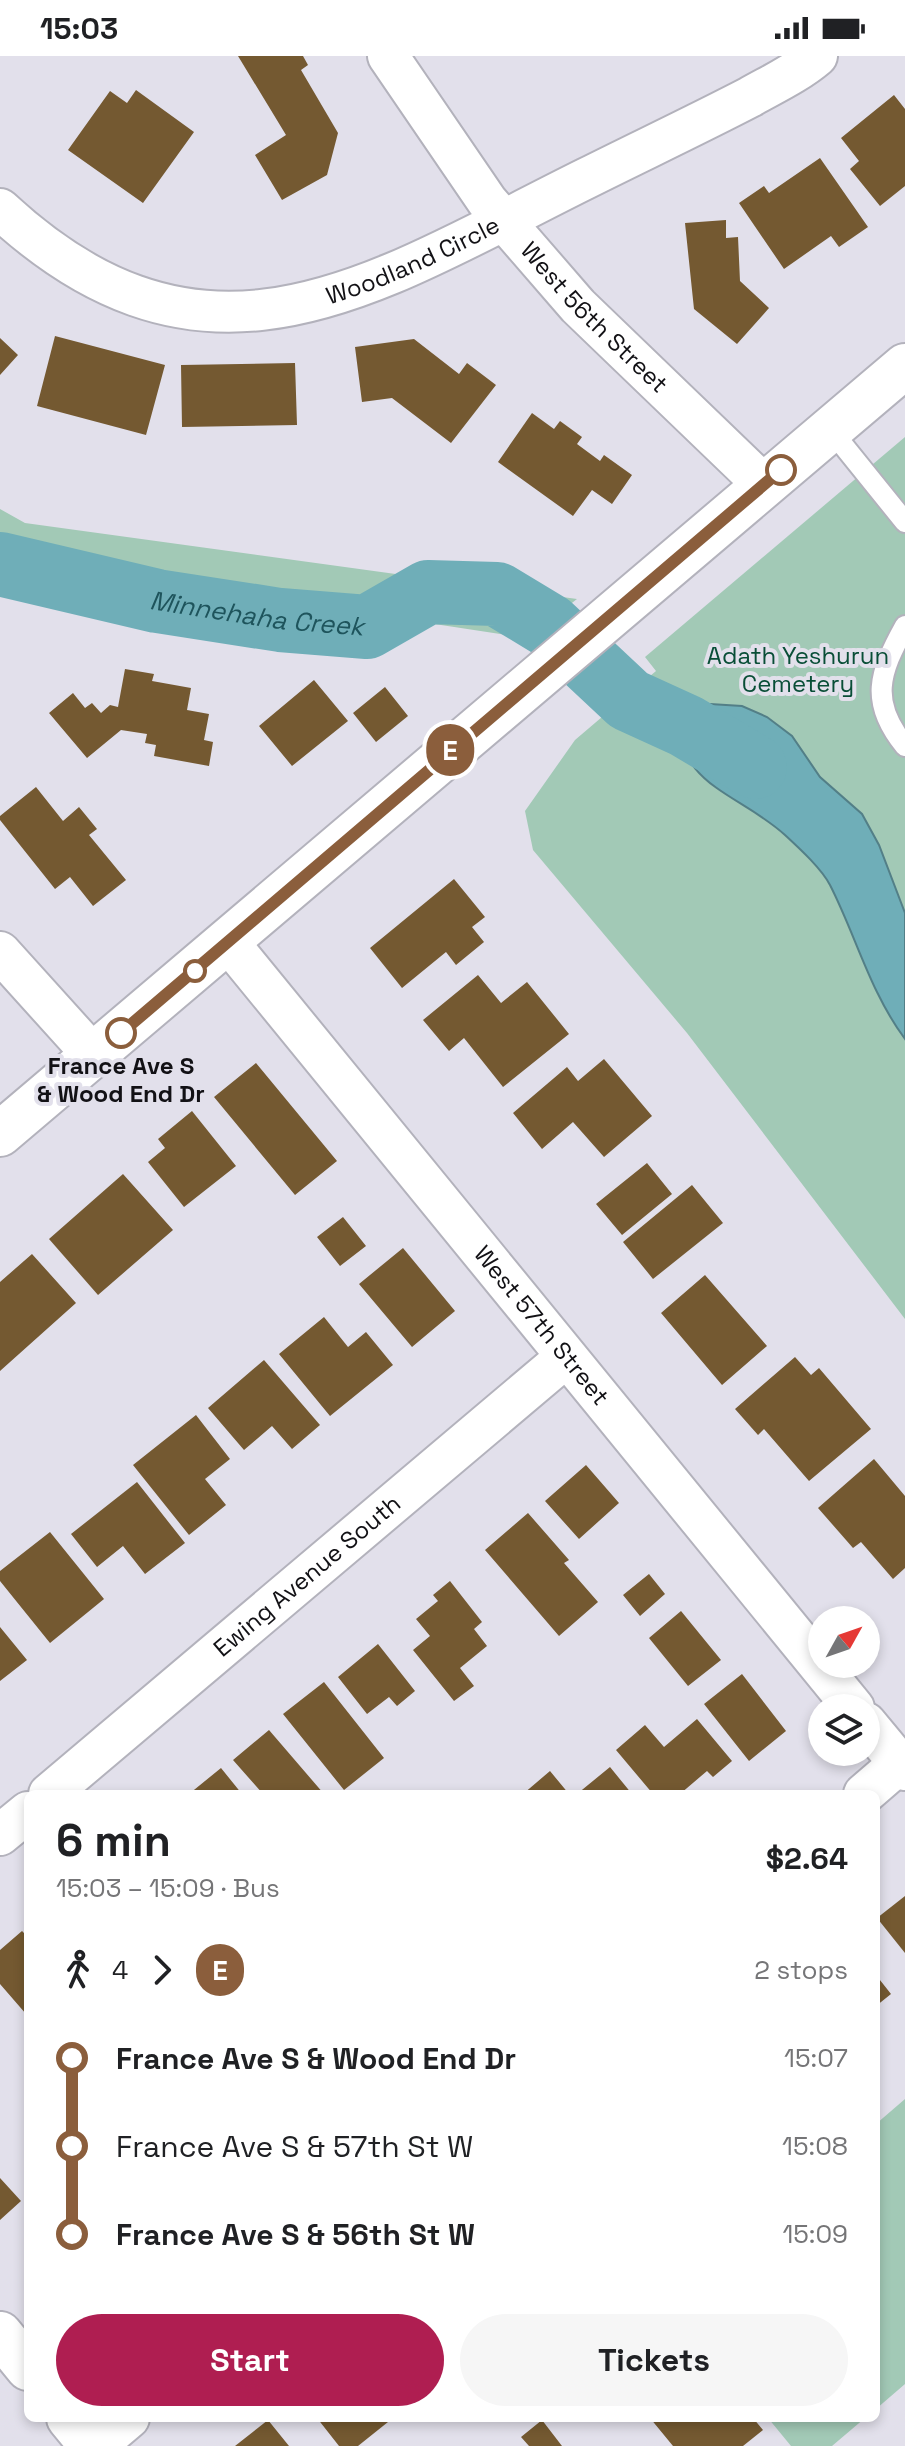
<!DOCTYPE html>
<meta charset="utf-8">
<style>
:root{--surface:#fff;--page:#f6f6f6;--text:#202124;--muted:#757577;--accent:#af1e51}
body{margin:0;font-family:"Space Grotesk",sans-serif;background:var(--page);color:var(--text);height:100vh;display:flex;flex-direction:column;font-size:30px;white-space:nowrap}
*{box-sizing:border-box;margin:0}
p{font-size:26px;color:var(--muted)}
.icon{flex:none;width:44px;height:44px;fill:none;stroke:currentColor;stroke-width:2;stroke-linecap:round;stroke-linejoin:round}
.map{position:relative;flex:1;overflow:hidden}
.drawer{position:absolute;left:24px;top:1734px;width:856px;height:632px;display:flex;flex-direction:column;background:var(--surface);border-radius:12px;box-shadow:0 4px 12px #0003}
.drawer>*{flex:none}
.badge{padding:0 16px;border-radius:26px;font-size:28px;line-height:52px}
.needle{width:52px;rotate:50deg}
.controls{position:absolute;left:808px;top:1550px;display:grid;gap:16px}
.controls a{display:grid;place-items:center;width:72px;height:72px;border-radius:50%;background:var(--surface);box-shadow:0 4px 12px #0003;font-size:40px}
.map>.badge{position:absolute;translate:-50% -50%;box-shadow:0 0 0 4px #fff}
.legs{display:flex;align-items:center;gap:12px;height:88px;padding:0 32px;font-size:26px}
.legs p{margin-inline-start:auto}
.overview{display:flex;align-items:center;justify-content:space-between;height:136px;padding:0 32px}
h1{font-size:44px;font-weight:600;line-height:60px}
.primary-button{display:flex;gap:16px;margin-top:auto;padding:16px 32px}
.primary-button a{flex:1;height:92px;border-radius:48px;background:var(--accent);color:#fff;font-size:32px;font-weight:600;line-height:92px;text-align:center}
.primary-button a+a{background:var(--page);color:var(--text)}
ul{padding:0 32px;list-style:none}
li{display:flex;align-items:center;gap:28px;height:88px;font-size:30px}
li i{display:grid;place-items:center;width:12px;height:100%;margin:0 10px;background:currentColor}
li i::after{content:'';width:20px;height:20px;margin:-10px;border:6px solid;border-radius:50%;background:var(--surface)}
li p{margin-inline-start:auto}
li:first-child i{background:linear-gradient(#0000 50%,currentColor 0)}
li:last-child i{background:linear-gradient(currentColor 50%,#0000 0)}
.status{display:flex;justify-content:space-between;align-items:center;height:56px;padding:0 40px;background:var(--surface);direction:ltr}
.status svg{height:22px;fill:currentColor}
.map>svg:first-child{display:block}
.green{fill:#a2c9b6}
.water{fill:#6faeb8;stroke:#537f87;stroke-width:2}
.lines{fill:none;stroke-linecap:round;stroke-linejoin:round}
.river{stroke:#6faeb8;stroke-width:64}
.building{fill:#745931}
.service-casing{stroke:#b3b2bc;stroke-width:24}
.minor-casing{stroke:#b3b2bc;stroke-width:44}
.tertiary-casing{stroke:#b3b2bc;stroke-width:48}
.secondary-casing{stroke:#b3b2bc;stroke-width:48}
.service{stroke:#fff;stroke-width:20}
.minor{stroke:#fff;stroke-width:40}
.tertiary{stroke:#fff;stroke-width:44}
.secondary{stroke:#fff;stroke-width:44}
.line-1-casing{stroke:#fff;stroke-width:18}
.line-1{stroke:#8b5e3c;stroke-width:12}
.stop-1-dot{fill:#fff;stroke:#8b5e3c;stroke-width:4}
.labels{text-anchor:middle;stroke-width:8;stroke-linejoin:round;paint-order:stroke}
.street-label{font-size:24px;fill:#121115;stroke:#e2e0eb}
.park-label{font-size:24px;fill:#094e37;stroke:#e2e0eb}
.stop-label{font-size:24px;font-weight:bold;fill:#121115;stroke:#e2e0eb}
.water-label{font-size:26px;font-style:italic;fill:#1e545c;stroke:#e2e0eb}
</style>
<div class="status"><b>15:03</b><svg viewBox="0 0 49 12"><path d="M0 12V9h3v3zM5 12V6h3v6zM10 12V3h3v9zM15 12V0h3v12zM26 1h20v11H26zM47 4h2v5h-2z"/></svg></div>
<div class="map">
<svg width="905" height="2390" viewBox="0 0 905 2390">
<rect width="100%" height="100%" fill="#e2e0eb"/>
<!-- green -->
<path class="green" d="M 905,381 L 905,1263 L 687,977 L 533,794 L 525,755 L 575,684 L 656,615 L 645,601 Z
M 0,453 L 25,467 L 577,543 L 527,582 L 0,502 Z
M 905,2043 L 905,2328 L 876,2353 L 876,2068 Z
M 768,2362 L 865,2362 L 832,2390 L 791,2390 Z"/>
<!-- water -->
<path class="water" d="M 710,648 L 742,650 L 767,661 L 792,680 L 820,721 L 862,758 L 879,789 L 905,857 L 905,983 C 870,936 856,880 830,829 C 821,812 799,792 785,779 C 738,736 673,730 679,652 Z"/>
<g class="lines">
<!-- river -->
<path class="river" id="s1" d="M 0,508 L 157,545 L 280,564 L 367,571 L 428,536 L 497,538 L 550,570 L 629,644 L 686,670 L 755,711"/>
</g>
<!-- building -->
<path class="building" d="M 238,0 L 303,0 L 308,9 L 301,14 L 338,77 L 327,119 L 282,144 L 255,99 L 286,79 Z
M 136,34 L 194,76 L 143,147 L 68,94 L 110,35 L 127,47 Z
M 894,39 L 905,53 L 905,130 L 880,150 L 850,113 L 859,105 L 841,82 Z
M 820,102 L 868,171 L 839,191 L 831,180 L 784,213 L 739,147 L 764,130 L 769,137 Z
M 726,164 L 726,182 L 738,181 L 740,225 L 769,252 L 737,288 L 694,253 L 685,167 Z
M 55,280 L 165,309 L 146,379 L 37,350 Z
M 0,282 L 18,299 L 0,319 Z
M 414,283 L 459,318 L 467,307 L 496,329 L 451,387 L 392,342 L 362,346 L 355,291 Z
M 295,307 L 297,369 L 182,371 L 181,309 Z
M 532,357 L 554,373 L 560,365 L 582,381 L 577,388 L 600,405 L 604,399 L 632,419 L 612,448 L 592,434 L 573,460 L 498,406 Z
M 125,613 L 154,618 L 152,625 L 191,632 L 187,654 L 209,658 L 204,684 L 213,686 L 209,710 L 154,700 L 156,689 L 145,687 L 147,678 L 121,674 L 87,702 L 49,657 L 73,637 L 85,652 L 92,647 L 101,657 L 110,649 L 118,651 Z
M 314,624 L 348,665 L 292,710 L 259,670 Z
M 385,631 L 408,660 L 376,686 L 353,657 Z
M 36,731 L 63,765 L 79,751 L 97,773 L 89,779 L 126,824 L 93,850 L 70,821 L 55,833 L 0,764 L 0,760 Z
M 454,823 L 485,861 L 472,871 L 484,886 L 456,909 L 446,896 L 402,932 L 370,892 Z
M 478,919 L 501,947 L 527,926 L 569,978 L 503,1031 L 464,982 L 449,995 L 423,964 Z
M 604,1003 L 652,1060 L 604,1101 L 573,1066 L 542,1093 L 513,1057 L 567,1011 L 578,1025 Z
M 256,1007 L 337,1105 L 295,1139 L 214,1041 Z
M 192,1055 L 236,1110 L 184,1151 L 148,1106 L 165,1092 L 158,1083 Z
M 647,1107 L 672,1138 L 622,1179 L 596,1148 Z
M 123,1118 L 173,1174 L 98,1239 L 49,1183 Z
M 692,1129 L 723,1167 L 653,1223 L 623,1186 Z
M 343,1161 L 366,1190 L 340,1210 L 317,1181 Z
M 403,1192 L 455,1255 L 412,1291 L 359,1228 Z
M 32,1198 L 76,1247 L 0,1315 L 0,1226 Z
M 705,1219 L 767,1290 L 722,1329 L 661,1257 Z
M 324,1261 L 348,1291 L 366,1276 L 393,1309 L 330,1360 L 279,1298 Z
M 795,1301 L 811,1319 L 819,1312 L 871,1373 L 809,1425 L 764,1373 L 758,1379 L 735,1353 Z
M 264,1304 L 320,1369 L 292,1393 L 272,1370 L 244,1394 L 208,1352 Z
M 196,1359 L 230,1403 L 205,1423 L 226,1449 L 189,1479 L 133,1409 Z
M 874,1403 L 905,1440 L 905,1512 L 893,1523 L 861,1486 L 853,1492 L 818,1452 Z
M 586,1409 L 619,1447 L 579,1483 L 545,1445 Z
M 137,1426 L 185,1487 L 145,1518 L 123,1490 L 97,1511 L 71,1478 Z
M 528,1457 L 569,1504 L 564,1507 L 598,1546 L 559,1580 L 485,1494 Z
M 50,1476 L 104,1543 L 50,1587 L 0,1525 L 0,1515 Z
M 649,1518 L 665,1538 L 640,1560 L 623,1539 Z
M 450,1525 L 482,1566 L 474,1573 L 487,1590 L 460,1612 L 474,1630 L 454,1645 L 413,1594 L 430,1580 L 416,1563 L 438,1545 L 433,1539 Z
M 681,1555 L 721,1604 L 688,1630 L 649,1582 Z
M 0,1571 L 27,1604 L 0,1625 Z
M 378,1588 L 415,1635 L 397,1650 L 389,1641 L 367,1658 L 338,1621 Z
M 742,1618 L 786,1675 L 749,1705 L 704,1648 Z
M 324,1626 L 384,1702 L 344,1734 L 283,1658 Z
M 697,1663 L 732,1705 L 713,1721 L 707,1715 L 680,1738 L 653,1738 L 616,1694 L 645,1669 L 664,1691 Z
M 269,1674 L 324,1738 L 263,1738 L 233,1704 Z
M 610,1711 L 632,1738 L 577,1738 Z
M 221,1712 L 242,1738 L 189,1738 Z
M 550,1715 L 569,1738 L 523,1738 Z
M 905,1840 L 905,1897 L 877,1862 Z
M 22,1875 L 28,1881 L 26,1958 L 0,1928 L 0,1894 Z
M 876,1919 L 891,1938 L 876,1950 Z
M 0,2122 L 21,2145 L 0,2164 Z
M 317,2362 L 393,2362 L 358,2390 L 339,2390 Z
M 650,2362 L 753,2362 L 763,2374 L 743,2390 L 673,2390 Z
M 268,2364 L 289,2390 L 235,2390 Z
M 542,2364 L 562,2390 L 529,2390 L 521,2381 Z"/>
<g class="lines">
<!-- service casing -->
<g class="service-casing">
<path id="service" d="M 830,373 L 905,466
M 905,570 C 879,617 869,646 905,690"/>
</g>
<!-- minor casing -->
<g class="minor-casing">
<g id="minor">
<path id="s2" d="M 388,0 L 487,145 L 578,250 L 763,428"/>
<path id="s3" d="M 0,153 C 208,346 375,227 587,122 C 641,95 696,69 750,41 C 773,28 797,17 817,0"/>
<path id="s4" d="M 229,887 L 854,1652"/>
<path d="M 0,896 L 94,1000"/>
<path d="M 866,1667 L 905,1714"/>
<path id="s5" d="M 49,1738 L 565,1302"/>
<path d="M 864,1738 L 900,1707"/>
<path d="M 0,1779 L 28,1756"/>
<path d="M 96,2390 L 129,2362"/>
</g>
</g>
<!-- tertiary casing -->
<g class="tertiary-casing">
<path id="tertiary" d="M 0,2278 L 28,2312
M 69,2362 L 92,2390"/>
</g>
<!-- secondary casing -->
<g class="secondary-casing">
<path id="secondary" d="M 0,1078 L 905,310"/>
</g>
<!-- service -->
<use href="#service" class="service"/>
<!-- minor -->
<use href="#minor" class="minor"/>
<!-- tertiary -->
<use href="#tertiary" class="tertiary"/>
<!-- secondary -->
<use href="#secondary" class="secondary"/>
</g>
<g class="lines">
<!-- line-1 casing -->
<g class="line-1-casing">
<path id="line-1" d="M 121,977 L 781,414"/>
</g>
<!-- line-1 -->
<use href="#line-1" class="line-1"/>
</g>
<!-- markers -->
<g class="stop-1-dot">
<circle cx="781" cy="414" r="14"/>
<circle cx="195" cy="915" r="10"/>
<circle cx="121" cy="977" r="14"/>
</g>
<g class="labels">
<!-- street labels -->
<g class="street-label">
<text dy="8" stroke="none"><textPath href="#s3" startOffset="450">Woodland Circle</textPath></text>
<text dy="8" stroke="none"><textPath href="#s2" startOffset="334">West 56th Street</textPath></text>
<text dy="8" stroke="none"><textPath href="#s4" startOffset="494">West 57th Street</textPath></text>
<text dy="8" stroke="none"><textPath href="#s5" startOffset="338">Ewing Avenue South</textPath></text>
</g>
<!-- park labels -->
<g class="park-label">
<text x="798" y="608">Adath Yeshurun<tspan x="798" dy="28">Cemetery</tspan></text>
</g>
<!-- stop labels -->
<g class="stop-label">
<text x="121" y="1018">France Ave S<tspan x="121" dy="28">&amp; Wood End Dr</tspan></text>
</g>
<!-- water labels -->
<g class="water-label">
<text dy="9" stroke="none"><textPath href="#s1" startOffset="262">Minnehaha Creek</textPath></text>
</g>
</g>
</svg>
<div class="controls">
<a><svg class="needle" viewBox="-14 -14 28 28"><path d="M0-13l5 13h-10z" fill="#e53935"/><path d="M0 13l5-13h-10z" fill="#757577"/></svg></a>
<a><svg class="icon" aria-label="layers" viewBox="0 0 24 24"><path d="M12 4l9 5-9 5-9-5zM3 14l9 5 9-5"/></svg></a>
</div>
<b class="badge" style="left:450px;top:694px;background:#8b5e3c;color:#fff">E</b>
<section class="drawer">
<div class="overview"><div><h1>6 min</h1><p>15:03 – 15:09 · Bus</p></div><b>$2.64</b></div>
<div class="legs"><svg class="icon" aria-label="walk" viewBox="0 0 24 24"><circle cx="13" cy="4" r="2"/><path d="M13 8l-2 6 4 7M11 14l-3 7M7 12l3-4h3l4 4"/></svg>4<svg class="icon" aria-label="forward" viewBox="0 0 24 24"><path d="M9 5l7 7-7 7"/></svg><b class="badge" style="background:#8b5e3c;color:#fff">E</b><p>2 stops</p></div>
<ul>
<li><i style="color:#8b5e3c"></i><b>France Ave S &amp; Wood End Dr</b><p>15:07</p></li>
<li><i style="color:#8b5e3c"></i><span>France Ave S &amp; 57th St W</span><p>15:08</p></li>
<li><i style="color:#8b5e3c"></i><b>France Ave S &amp; 56th St W</b><p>15:09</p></li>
</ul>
<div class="primary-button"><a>Start</a><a>Tickets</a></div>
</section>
</div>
